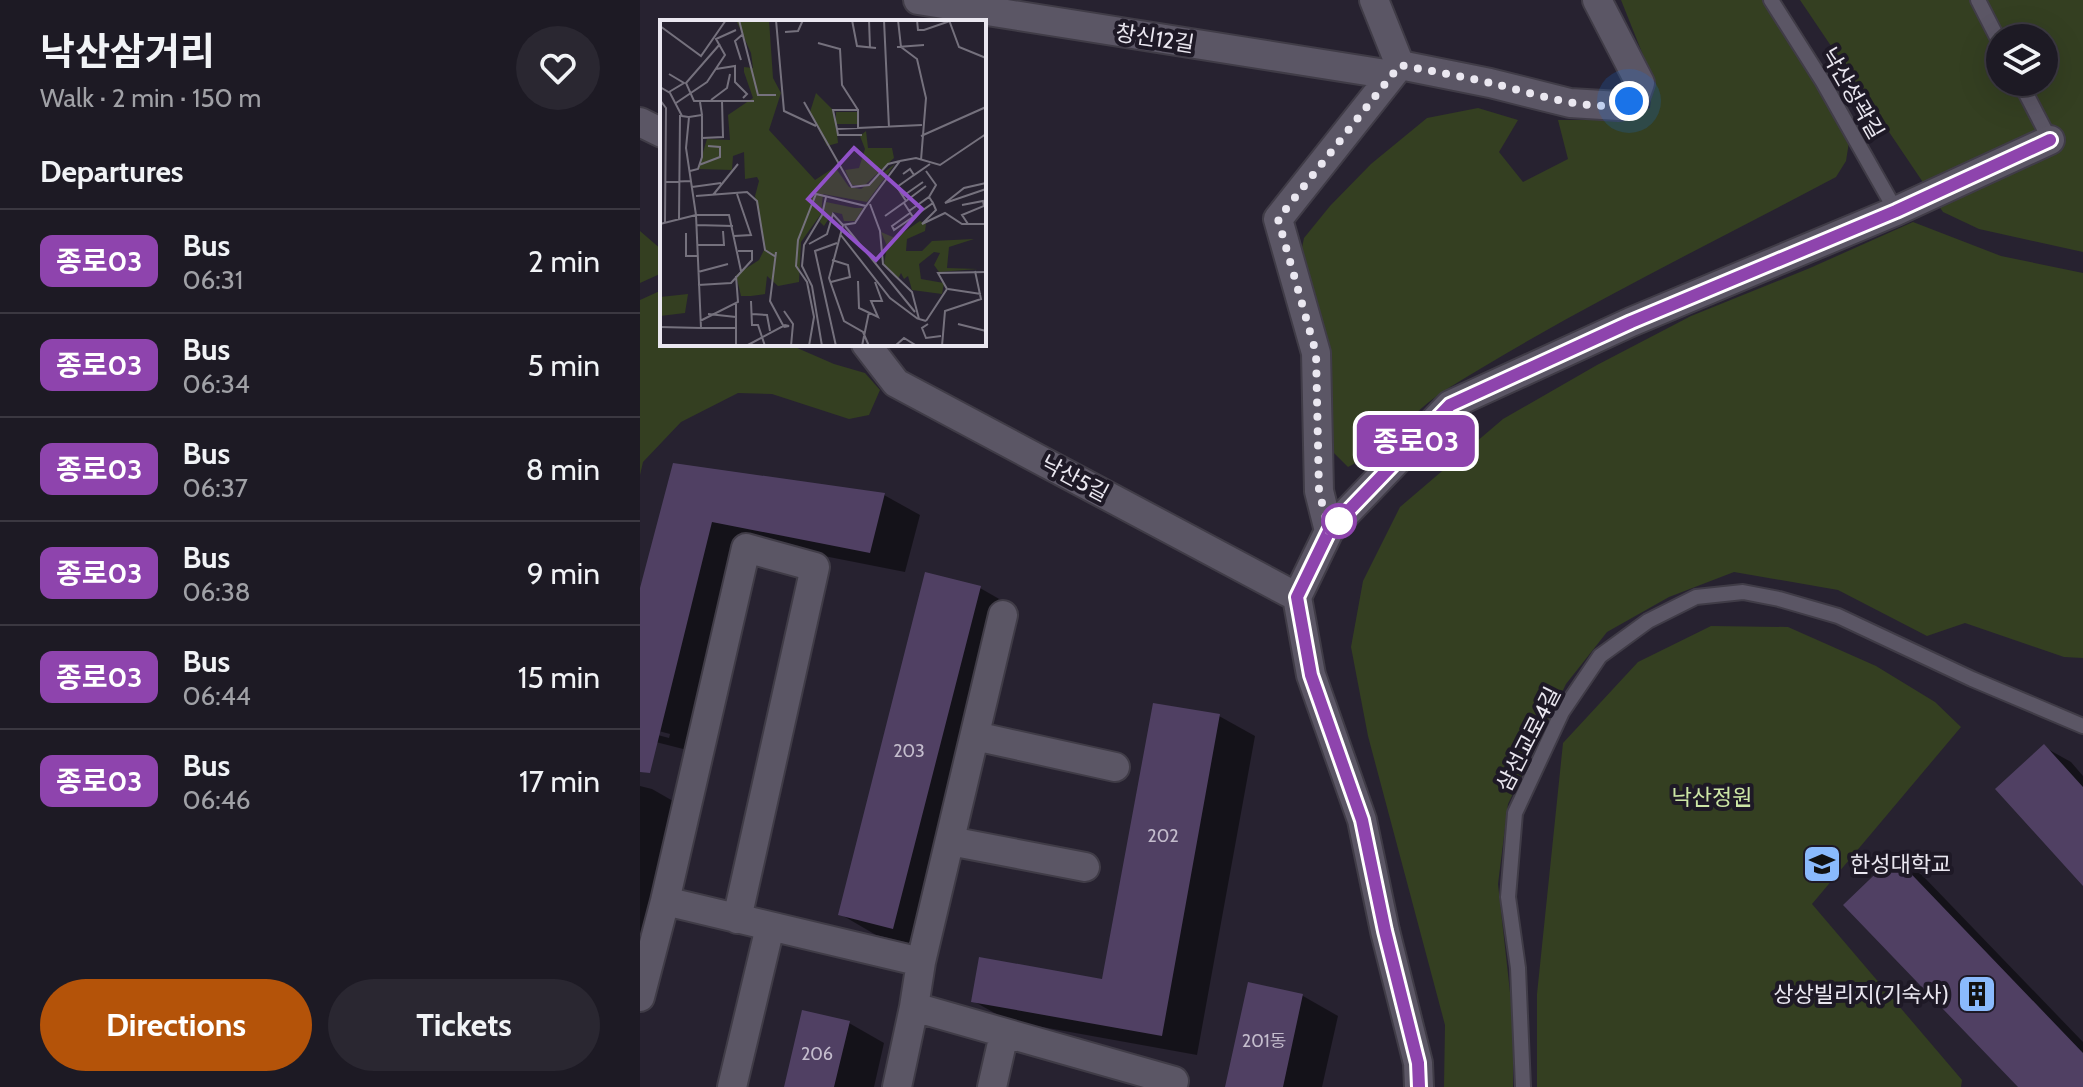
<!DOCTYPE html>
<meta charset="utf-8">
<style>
:root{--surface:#1d1a24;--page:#2a2731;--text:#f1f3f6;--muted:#a0a1a6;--line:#3b3841;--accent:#b45309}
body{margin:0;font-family:Cabin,"Noto Sans KR",sans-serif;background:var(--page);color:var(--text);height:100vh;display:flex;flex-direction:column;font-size:30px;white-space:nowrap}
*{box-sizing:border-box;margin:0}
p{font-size:26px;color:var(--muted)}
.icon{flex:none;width:44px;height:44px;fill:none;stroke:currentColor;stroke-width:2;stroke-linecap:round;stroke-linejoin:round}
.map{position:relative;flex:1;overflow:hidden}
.sheet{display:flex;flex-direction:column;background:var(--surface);width:640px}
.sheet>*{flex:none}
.badge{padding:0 16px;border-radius:12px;font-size:28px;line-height:52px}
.fabs{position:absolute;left:1346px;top:24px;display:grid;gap:16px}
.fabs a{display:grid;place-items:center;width:72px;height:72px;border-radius:50%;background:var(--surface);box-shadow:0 8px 32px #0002,0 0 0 2px var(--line);font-size:40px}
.you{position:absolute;width:40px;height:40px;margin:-20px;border:6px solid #fff;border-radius:50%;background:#1a73e8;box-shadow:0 0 0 12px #1a73e833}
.map>.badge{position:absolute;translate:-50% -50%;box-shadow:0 0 0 4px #fff}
h2{padding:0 40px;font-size:30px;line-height:72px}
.round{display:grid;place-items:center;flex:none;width:84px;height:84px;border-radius:42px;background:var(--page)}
.summary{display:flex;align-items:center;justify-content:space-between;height:136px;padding:0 40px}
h1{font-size:38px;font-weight:700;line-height:60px}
.action{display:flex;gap:16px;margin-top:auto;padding:16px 40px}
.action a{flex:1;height:92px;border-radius:48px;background:var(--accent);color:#fff;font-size:32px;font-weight:700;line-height:92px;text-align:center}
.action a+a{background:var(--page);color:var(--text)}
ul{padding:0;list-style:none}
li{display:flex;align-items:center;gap:24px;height:104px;padding:0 40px;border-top:2px solid var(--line)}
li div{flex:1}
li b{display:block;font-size:30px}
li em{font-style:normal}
li .badge{min-width:88px;font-weight:700;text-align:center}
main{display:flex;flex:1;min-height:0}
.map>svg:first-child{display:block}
.green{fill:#343f21;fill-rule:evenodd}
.shadow{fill:#0007;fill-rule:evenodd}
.building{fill:#504063}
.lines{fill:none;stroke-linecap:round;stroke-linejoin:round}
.lane-casing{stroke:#403c47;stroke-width:18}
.street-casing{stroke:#403c47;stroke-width:32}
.lane{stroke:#5b5665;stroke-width:14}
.street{stroke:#5b5665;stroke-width:28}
.line-casing{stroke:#fff;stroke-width:18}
.line{stroke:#8e44ad;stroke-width:12}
.walk{stroke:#eae7f0;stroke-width:8;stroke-dasharray:0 14.4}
.stop-dot{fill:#fff;stroke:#8e44ad;stroke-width:4}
.labels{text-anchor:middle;stroke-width:8;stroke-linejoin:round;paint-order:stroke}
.number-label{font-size:18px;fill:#c4bdcd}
.street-label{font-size:22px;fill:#eae7f0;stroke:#1e1926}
.park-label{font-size:22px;fill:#cde7a6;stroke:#1e1926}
.poi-label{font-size:22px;fill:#eae7f0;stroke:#1e1926;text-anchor:start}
.inset-road{fill:none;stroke:#75717d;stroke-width:2}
.view{fill:#9151c9;fill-opacity:0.15;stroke:#9151c9;stroke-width:4}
.inset-edge{fill:none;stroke:#eae7f0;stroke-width:4}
</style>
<main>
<section class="sheet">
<div class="summary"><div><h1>낙산삼거리</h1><p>Walk · 2 min · 150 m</p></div><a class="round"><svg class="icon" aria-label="heart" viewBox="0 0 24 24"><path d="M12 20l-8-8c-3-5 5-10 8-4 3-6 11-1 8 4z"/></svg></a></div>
<h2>Departures</h2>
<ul>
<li><span class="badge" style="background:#8e44ad;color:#fff">종로03</span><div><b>Bus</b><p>06:31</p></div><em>2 min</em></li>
<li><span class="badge" style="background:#8e44ad;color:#fff">종로03</span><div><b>Bus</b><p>06:34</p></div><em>5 min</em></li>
<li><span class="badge" style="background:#8e44ad;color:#fff">종로03</span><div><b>Bus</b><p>06:37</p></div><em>8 min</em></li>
<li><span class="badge" style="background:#8e44ad;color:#fff">종로03</span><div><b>Bus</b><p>06:38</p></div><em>9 min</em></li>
<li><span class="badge" style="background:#8e44ad;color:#fff">종로03</span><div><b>Bus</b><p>06:44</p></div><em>15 min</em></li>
<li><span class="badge" style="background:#8e44ad;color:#fff">종로03</span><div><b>Bus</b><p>06:46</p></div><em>17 min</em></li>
</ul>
<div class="action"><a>Directions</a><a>Tickets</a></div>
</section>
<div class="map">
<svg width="1443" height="1087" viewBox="0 0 1443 1087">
<rect width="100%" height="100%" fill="#272230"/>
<!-- green -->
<path class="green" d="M 981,0 L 1126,0 L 1209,142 L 1206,161 L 1196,177 C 1066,246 932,311 807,389 C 770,412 750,447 708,467 L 686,445 L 692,387 L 688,348 L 659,262 L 664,238 L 690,206 L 731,164 L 787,118 L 838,108 L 878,120 L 859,152 L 883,182 L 928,159 L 918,120 L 979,120 L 1010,108 L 1013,80 Z
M 1160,0 L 1443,0 L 1443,252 L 1339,229 L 1303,212 ZM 1360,38 L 1404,38 L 1404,82 L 1360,82 Z
M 1273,222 L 1361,256 L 1443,273 L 1443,658 L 1424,657 L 1325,623 L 1287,636 L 1198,590 L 1094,572 L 1029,597 L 967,632 L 926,684 L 868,804 L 858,884 L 873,1019 L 873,1087 L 804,1087 L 805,1025 L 728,736 L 711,647 L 723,581 L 760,507 L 863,419 L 957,365 L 1051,316 L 1170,268 Z
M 0,231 L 22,250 L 22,273 L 0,283 Z
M 22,290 L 22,344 L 148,344 L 194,364 L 225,373 L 240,390 L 229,415 L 209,419 L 132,394 L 98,393 L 41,422 L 3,462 L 0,475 L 0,300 Z
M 1071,626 L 1148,627 L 1236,666 L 1295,702 L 1321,727 L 1172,904 L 1322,1080 L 1321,1087 L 897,1087 L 897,994 L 923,743 L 998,662 Z"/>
<!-- shadow -->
<path class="shadow" d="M 35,465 L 244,495 L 280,515 L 265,572 L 108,541 L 55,752 L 0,738 L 0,595 ZM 3,727 L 30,734 L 29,738 L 3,731 Z
M 340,588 L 375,608 L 289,948 L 236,935 L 200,914 Z
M 579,716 L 615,736 L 557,1055 L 369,1021 L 333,1001 L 464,981 Z
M 1404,747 L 1431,762 L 1443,776 L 1443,883 Z
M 0,786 L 12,789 L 47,809 L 0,987 Z
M 1254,858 L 1282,875 L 1443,1042 L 1443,1087 L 1381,1087 Z
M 610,985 L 663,996 L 698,1016 L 682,1087 L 587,1087 Z
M 209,1023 L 244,1043 L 234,1087 L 146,1087 Z"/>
<!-- building -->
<path class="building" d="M 33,463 L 245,493 L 230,553 L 72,522 L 10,773 L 0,772 L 0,588 Z
M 285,572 L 341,586 L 253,929 L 198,915 Z
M 513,703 L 580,714 L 522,1036 L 331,1002 L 339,957 L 462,979 Z
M 1404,744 L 1443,787 L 1443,886 L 1355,789 Z
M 1254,856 L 1443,1053 L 1443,1087 L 1378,1087 L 1203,905 Z
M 608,982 L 663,994 L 643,1087 L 585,1087 Z
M 162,1010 L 210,1021 L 194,1087 L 144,1087 Z"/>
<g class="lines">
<!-- lane casing -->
<g class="lane-casing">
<path id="lane" d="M 1131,0 L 1183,82 L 1256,211
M 1338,0 L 1360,43
M 1380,82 L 1410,140
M 883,1087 L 878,968 L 868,897 L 875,813 L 922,712 L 960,656 L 1008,621 L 1056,597 L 1103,592 L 1139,599 L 1198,616 L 1332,679 L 1443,726"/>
</g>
<!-- street casing -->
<g class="street-casing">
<path id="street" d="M 278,0 L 752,75
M 760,65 L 850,83 L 930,103 L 979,106 L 995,97 L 1000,83 L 957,0
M 0,122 L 22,133
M 226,344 L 256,383 L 657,597
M 689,531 L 679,491 L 676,353 L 638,219 L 760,65 L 734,0
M 363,615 L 281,962 L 274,1007 L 534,1081 L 532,1087
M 335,736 L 475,767
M 310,841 L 445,867
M 25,901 L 106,548 L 175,567 L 97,919
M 0,997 L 25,901 L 281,962
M 92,1087 L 130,927
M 257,1087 L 274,1007
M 352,1087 L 364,1034
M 779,1087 L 778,1063 L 745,931 L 722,820 L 671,675 L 657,597 L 689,531 L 810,405 L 991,322 L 1256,211 L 1410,140"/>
</g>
<!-- lane -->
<use href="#lane" class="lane"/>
<!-- street -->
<use href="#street" class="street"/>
</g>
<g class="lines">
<!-- line casing -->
<g class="line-casing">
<path id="line" d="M 779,1087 L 778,1063 L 745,931 L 722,820 L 671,675 L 657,597 L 689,531 L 810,405 L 991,322 L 1256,211 L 1410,140"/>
</g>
<!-- line -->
<use href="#line" class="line"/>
<!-- walk -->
<path class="walk" d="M 699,521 L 689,531 L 679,491 L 676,353 L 638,219 L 760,65 C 791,71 821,76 851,83 C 887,91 956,116 989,101"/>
</g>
<!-- icons -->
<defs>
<g id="university-square" transform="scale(2)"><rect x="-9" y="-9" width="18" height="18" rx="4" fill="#8abafc" stroke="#1e1926"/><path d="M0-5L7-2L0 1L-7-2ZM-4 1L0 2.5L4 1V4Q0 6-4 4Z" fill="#111"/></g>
<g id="building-square" transform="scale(2)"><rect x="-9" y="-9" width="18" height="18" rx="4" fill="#8abafc" stroke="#1e1926"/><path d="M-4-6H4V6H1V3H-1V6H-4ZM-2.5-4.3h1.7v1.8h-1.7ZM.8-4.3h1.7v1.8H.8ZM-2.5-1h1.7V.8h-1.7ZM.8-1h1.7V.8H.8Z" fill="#111"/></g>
</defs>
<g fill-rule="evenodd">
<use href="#university-square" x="1182" y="864"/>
<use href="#building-square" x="1337" y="994"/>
</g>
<!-- markers -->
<circle class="stop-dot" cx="699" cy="521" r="16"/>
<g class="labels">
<!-- number labels -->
<g class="number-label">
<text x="269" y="757">203</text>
<text x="523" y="842">202</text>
<text x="624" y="1047">201동</text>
<text x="177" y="1060">206</text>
</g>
<!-- street labels -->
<g class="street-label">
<text transform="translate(515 38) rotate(9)" y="8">창신12길</text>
<text transform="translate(1213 93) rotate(60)" y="8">낙산성곽길</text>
<text transform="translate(435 478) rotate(28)" y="8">낙산5길</text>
<text transform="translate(888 739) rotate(-63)" y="8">삼선교로4길</text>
</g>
<!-- park labels -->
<g class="park-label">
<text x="1072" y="805">낙산정원</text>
</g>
<!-- poi labels -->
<g class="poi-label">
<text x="1210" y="872">한성대학교</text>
<text x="1309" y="1002" text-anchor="end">상상빌리지(기숙사)</text>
</g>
</g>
<!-- overview -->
<g transform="translate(20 20)">
<rect width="326" height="326" fill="#272230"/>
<path d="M 76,0 L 109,0 L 113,58 L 121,73 L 109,110 L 155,160 L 175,147 L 189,167 L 201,169 L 235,144 L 207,182 L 163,174 L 161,194 L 141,222 L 139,262 L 118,266 L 107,256 L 105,274 L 91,276 L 81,276 L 76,255 L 99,240 L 105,228 L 95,176 L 99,161 L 97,157 L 85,159 L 84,132 L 73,136 L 72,150 L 38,149 L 47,119 L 70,120 L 68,95 L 93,78 L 84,52 L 84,47 L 93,48 L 91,33 ZM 156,73 L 173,90 L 176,103 L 176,92 L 197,92 L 198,104 L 176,104 L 178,123 L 167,126 L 150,92 ZM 206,111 L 208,128 L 232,128 L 234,138 L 204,166 L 192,165 L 185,150 L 199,148 L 205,129 L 200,116 ZM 166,182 L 195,188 L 203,188 L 195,201 L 184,201 L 182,194 L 173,192 L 164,206 L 160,202 ZM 260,201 L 266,204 L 265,211 L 247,219 L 246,231 L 262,231 L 272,221 L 314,219 L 289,227 L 287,248 L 318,249 L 279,252 L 274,245 L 280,233 L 274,232 L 259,244 L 261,259 L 284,263 L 282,274 L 252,270 L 248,256 L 244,259 L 241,253 L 238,259 L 224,244 L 227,226 L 221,212 L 235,218 ZM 28,274 L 25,293 L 0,296 L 0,277 Z" fill="#343f21"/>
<path class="inset-road" d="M 79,0 L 98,75 L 116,75M 116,0 L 124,91 L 156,106M 192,0 L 197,26 L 216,28M 209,0 L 210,28M 224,0 L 229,108M 238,0 L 241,27 L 257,39 L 266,78 L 261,140M 257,0 L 258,10 L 264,10 L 290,1M 289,0 L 299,27 L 326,38M 0,6 L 41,36 L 66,0M 125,12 L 138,11 L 143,0M 158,23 L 180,29 L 182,65 L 198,90M 60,24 L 26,63 L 34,81 L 94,81M 237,27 L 264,25M 81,40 L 75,21 L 83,14M 56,49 L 75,46 L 75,62 L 87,74 L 83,78M 9,54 L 24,63 L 9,72M 0,67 L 10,73 L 22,96 L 29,97 L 26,128 L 36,195 L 0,204M 0,80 L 6,88 L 5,203M 51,80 L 67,68 L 70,54M 144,82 L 192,167 L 209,165 L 228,144 L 240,141M 16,83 L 47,62 L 65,35 L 56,19 L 76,10M 29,97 L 42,95 L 40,82M 177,109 L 173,90 L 198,90 L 198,109M 202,115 L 178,115 L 177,109 L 262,105M 261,116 L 326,87M 42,118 L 63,117 L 62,81M 39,145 L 60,137 L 60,127 L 48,126M 30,151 L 38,149 L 42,137 L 42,95M 266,151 L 276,165 L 269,177M 243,154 L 250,149 L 254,155 L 270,144M 6,162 L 31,161M 326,163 L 304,168 L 285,183 L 326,169M 32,167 L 61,163M 53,175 L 78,144M 36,176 L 87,172 L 97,181 L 105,230 L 116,237M 243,176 L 263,162M 246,181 L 266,166M 244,183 L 253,197 L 273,183 L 276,190 L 262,204 L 285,193 L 302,204 L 326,204M 210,184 L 220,211 L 223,244 L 252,272 L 259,299 L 266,301M 302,185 L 323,181 L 324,186 L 302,195 L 308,204M 206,186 L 195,203 L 183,205 L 169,258 L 184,301 L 203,312 L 209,326M 249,191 L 269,177 L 273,183M 250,193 L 232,206 L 234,210 L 253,197M 225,196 L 246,181 L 237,167 L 254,155M 19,200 L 20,95M 36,205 L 73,206M 185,206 L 255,292M 26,213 L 26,236 L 37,236M 180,214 L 230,278 L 258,299M 74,216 L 91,215 L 77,174M 149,224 L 167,214 L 173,194 L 183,205M 37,225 L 64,225 L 63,211M 116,232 L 110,281 L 124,307M 38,252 L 68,244M 198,261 L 199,288 L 218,297 L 211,281 L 222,281 L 215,262M 171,262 L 190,257 L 188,245 L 172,240M 38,265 L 71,263 L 92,240 L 92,231 L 78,231M 288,269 L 321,274M 91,281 L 92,305 L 98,305 L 105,326M 76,284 L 76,326M 124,291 L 133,304 L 131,326M 48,294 L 76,297M 92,294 L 107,295 L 110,311M 40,301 L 78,282 L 76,256M 266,301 L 287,269 L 278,253 L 326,252M 268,304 L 262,308 L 266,318 L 281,316M 298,304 L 326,311M 0,307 L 41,308 L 36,195 L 69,195 L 81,251M 41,308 L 76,308M 86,326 L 125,305 L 129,306 L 124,307M 149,326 L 154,297 L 147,262 L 136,246 L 138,220 L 156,174 L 206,186 L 240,141 L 256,138 L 280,145 L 326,114M 162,326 L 152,266 L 142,246 L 144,225 L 162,195 L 166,177M 176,326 L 155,231 L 177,223M 202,326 L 209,292M 235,326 L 244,318 L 257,326M 282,326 L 285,291 L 321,279 L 315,251"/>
<path class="view" d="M 194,128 L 262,189 L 216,240 L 148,179 Z"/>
<rect width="326" height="326" class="inset-edge"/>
</g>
</svg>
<div class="fabs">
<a><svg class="icon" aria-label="layers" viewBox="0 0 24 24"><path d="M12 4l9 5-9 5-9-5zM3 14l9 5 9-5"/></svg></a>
</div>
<div class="you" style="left:989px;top:101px"></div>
<b class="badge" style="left:776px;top:441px;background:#8e44ad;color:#fff">종로03</b>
</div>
</main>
